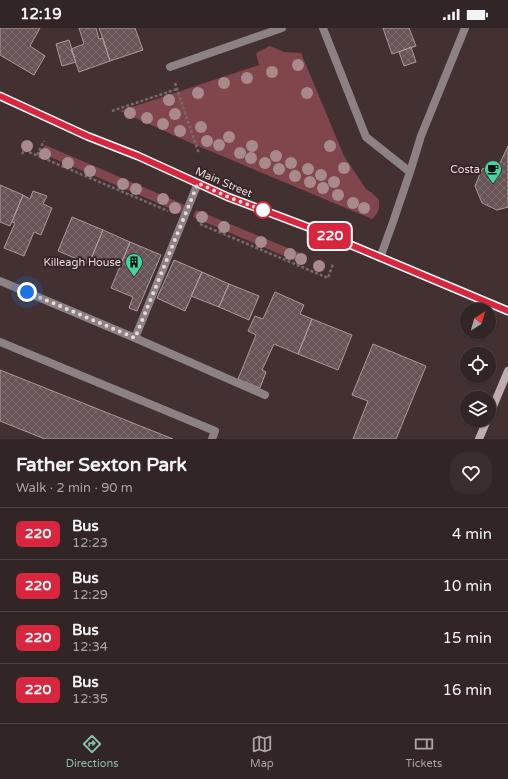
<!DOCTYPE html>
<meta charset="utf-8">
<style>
:root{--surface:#322526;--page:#3a2d2e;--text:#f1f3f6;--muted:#a8a5a7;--line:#4d4243;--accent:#8abfa5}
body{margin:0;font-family:"Varela Round",sans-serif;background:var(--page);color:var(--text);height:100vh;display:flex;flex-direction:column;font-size:15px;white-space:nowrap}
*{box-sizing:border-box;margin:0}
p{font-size:13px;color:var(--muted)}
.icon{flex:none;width:22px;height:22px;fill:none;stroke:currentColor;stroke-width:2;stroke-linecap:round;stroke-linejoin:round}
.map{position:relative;height:411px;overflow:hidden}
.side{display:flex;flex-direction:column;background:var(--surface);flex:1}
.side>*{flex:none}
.badge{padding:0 8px;border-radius:6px;font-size:14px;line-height:26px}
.needle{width:26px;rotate:37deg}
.controls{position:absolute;left:460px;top:275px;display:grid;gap:8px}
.controls a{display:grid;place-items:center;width:36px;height:36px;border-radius:50%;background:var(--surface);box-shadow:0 1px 3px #0004,0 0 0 1px var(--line);font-size:20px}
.you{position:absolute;width:20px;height:20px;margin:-10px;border:3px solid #fff;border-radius:50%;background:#1a73e8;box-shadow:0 0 0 6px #1a73e833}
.map>.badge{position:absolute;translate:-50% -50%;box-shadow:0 0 0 2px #fff}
.round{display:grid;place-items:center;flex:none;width:42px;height:42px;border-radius:16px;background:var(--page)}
.summary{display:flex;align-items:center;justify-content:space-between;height:68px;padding:0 16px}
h1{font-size:19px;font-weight:700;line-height:30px}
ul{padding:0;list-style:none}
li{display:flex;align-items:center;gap:12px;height:52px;padding:0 16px;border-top:1px solid var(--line)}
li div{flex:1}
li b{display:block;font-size:15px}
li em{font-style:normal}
li .badge{min-width:44px;font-weight:700;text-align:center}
.status{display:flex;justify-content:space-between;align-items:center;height:28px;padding:0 20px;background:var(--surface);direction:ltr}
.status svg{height:11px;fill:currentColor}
.tab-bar{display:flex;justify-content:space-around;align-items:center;height:56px;border-top:1px solid var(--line);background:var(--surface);font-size:11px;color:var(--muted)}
.tab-bar a{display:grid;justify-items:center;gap:2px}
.tab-bar .current{color:var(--accent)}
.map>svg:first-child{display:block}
.grass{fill:#80464c}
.building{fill:url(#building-cross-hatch);stroke:#ae9899}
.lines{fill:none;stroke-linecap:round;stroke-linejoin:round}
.path{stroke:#786869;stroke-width:2.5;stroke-dasharray:3 2;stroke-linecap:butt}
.street{stroke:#8c8283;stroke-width:8}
.secondary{stroke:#bdadae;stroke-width:8}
.tree{fill:#a88a8c}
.line-casing{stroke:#fff;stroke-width:9}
.line{stroke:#d7263d;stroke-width:6}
.walk{stroke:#e4d8d9;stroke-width:4;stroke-dasharray:0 7.2}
.stop-dot{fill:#fff;stroke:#d7263d;stroke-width:2}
.labels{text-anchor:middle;stroke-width:4;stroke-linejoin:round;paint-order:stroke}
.poi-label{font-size:11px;fill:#e4d8d9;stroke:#392728;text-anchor:end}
.street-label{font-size:11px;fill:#e4d8d9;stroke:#392728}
</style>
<div class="status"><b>12:19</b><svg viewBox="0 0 49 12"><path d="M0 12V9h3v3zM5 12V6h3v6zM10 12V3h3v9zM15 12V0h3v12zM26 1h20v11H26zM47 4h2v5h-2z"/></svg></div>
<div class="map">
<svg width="508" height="411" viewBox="0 0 508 411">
<defs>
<pattern id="building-cross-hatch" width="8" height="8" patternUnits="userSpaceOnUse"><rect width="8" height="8" fill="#685455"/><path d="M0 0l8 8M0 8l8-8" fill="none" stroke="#7d6c6d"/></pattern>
</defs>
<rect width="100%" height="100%" fill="#433132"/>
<!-- grass -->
<path class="grass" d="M 270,18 L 284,24 L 301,25 L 344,128 L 366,161 L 372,165 L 379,172 C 380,180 378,186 372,191 L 191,115 L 120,83 L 259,37 L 256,25 Z
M 45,117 L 185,177 L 181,185 L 41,125 Z
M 196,182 L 307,228 L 303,236 L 193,189 Z"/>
<!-- building -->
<path class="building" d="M 0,0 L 40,0 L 30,18 L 45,28 L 34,47 L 0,27 Z
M 79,0 L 96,0 L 99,11 L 103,10 L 110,33 L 79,44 L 71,21 L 84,16 Z
M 99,0 L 135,0 L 143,22 L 110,33 Z
M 383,0 L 409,0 L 416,18 L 392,26 Z
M 69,12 L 76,34 L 62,38 L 56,16 Z
M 411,19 L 416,34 L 404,38 L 399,24 Z
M 508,118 L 508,179 L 497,182 L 482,175 L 475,158 L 482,141 L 500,135 Z
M 0,157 L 23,167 L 10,198 L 0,194 Z
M 33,163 L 47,168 L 43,176 L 52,180 L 41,207 L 34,204 L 24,228 L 4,220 L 15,195 L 12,194 L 23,167 L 30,171 Z
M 72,189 L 103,202 L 89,236 L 58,223 Z
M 103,202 L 130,214 L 120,239 L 92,228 Z
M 130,214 L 161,227 L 137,283 L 129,280 L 133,269 L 111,260 Z
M 174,232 L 202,244 L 185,283 L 157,270 Z
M 202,244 L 229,256 L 219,279 L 191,268 Z
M 229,256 L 259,268 L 249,292 L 219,279 Z
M 275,264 L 304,277 L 300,286 L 312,291 L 298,326 L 274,316 L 262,342 L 266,344 L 260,360 L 238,351 L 256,307 L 248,303 L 255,288 L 263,291 Z
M 312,291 L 352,307 L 338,342 L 298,326 Z
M 373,316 L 426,338 L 396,411 L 353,411 L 368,373 L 352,367 Z
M 0,342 L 173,411 L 45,411 L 0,393 Z"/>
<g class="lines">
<!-- path -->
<path class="path" d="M 175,55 L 199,126
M 112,83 L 177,61
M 22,126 L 24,122 L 168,183
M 37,127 L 44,113
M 200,196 L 328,250 L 333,236"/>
<!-- street -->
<path class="street" d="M 323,0 L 366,109 L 410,144
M 170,39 L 282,0
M 198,155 L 135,310 L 265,367
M 380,230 L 393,194 L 410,144 L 421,108 L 465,0
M 0,253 L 135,310
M 0,314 L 215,403 L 212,411"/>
<!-- secondary -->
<path class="secondary" d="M 0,68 L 87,108 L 138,128 L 228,169 L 313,201 L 508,283
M 489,388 L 508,343
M 479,411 L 487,392"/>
</g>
<!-- trees -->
<g class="tree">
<circle cx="298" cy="37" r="6"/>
<circle cx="272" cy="44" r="6"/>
<circle cx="247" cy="50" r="6"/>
<circle cx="224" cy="55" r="6"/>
<circle cx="198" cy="65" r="6"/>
<circle cx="307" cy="65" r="6"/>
<circle cx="169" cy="72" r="6"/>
<circle cx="130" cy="85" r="6"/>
<circle cx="175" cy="86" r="6"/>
<circle cx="147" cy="90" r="6"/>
<circle cx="163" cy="96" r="6"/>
<circle cx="201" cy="99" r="6"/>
<circle cx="180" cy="103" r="6"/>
<circle cx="229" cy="109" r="6"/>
<circle cx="207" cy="113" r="6"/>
<circle cx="219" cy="117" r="6"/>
<circle cx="27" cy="118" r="6"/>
<circle cx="252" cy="118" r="6"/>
<circle cx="330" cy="118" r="6"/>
<circle cx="240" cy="125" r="6"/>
<circle cx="45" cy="126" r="6"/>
<circle cx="276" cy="128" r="6"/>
<circle cx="251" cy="130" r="6"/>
<circle cx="68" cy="135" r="6"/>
<circle cx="265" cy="135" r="6"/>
<circle cx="291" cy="135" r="6"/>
<circle cx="344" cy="140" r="6"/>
<circle cx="279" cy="141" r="6"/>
<circle cx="308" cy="141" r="6"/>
<circle cx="90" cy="143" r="6"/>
<circle cx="321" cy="147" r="6"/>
<circle cx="295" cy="148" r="6"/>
<circle cx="310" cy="154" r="6"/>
<circle cx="334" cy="154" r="6"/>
<circle cx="123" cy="156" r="6"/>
<circle cx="323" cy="160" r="6"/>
<circle cx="136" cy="161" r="6"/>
<circle cx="338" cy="167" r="6"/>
<circle cx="163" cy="171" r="6"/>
<circle cx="353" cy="175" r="6"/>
<circle cx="175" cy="180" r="6"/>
<circle cx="364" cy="180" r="6"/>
<circle cx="202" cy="189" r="6"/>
<circle cx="224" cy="199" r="6"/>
<circle cx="261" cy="214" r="6"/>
<circle cx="290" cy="226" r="6"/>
<circle cx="301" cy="231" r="6"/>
<circle cx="319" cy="238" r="6"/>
</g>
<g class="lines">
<!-- line casing -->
<g class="line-casing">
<path id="line" d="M 0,68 L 87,108 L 138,128 L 228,169 L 313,201 L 508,283"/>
</g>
<!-- line -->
<use href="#line" class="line"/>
<!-- walk -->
<path class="walk" d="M 27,264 L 135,310 L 198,155 L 228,169 L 265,183 L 263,182"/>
</g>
<!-- icons -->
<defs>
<g id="cafe-pin" transform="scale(0.9)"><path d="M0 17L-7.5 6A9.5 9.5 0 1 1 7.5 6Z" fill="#45d49f" stroke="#392728"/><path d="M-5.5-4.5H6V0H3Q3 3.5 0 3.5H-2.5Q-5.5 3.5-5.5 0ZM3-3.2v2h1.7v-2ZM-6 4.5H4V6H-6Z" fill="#111"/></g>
<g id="building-pin" transform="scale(0.9)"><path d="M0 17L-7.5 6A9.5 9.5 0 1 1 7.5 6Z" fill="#45d49f" stroke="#392728"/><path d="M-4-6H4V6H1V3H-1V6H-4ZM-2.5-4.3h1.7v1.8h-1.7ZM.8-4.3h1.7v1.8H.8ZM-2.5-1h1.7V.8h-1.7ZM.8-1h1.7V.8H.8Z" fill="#111"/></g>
</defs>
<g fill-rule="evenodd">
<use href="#cafe-pin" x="493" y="141"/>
<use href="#building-pin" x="134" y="234"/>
</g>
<!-- markers -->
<circle class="stop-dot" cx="263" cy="182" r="8"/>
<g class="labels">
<!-- poi labels -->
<g class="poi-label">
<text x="480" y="145">Costa</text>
<text x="121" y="238">Killeagh House</text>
</g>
<!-- street labels -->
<g class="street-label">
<text transform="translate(224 154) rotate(23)" y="4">Main Street</text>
</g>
</g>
</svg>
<div class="controls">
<a><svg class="needle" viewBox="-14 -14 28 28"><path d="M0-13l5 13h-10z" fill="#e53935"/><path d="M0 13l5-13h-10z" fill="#a8a5a7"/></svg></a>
<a><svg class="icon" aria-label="locate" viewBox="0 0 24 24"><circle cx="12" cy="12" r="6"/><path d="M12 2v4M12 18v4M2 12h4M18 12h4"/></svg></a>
<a><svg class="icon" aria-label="layers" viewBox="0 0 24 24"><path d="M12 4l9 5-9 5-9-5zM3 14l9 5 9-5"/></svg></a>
</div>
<div class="you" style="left:27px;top:264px"></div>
<b class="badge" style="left:330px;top:208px;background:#d7263d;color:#fff">220</b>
</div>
<section class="side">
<div class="summary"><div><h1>Father Sexton Park</h1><p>Walk · 2 min · 90 m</p></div><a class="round"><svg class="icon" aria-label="heart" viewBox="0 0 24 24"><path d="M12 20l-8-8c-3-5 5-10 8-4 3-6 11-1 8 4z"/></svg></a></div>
<ul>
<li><span class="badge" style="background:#d7263d;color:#fff">220</span><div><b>Bus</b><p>12:23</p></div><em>4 min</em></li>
<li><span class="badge" style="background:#d7263d;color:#fff">220</span><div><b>Bus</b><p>12:29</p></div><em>10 min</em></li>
<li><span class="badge" style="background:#d7263d;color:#fff">220</span><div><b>Bus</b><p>12:34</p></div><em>15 min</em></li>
<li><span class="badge" style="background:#d7263d;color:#fff">220</span><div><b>Bus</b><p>12:35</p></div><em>16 min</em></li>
</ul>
</section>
<nav class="tab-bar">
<a class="current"><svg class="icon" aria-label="directions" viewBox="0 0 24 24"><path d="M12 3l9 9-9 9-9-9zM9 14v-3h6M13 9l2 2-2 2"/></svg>Directions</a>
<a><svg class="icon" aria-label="map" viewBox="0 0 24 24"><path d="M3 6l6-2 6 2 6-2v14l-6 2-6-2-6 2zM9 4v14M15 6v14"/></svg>Map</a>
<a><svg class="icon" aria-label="tickets" viewBox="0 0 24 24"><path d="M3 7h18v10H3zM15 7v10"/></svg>Tickets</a>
</nav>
